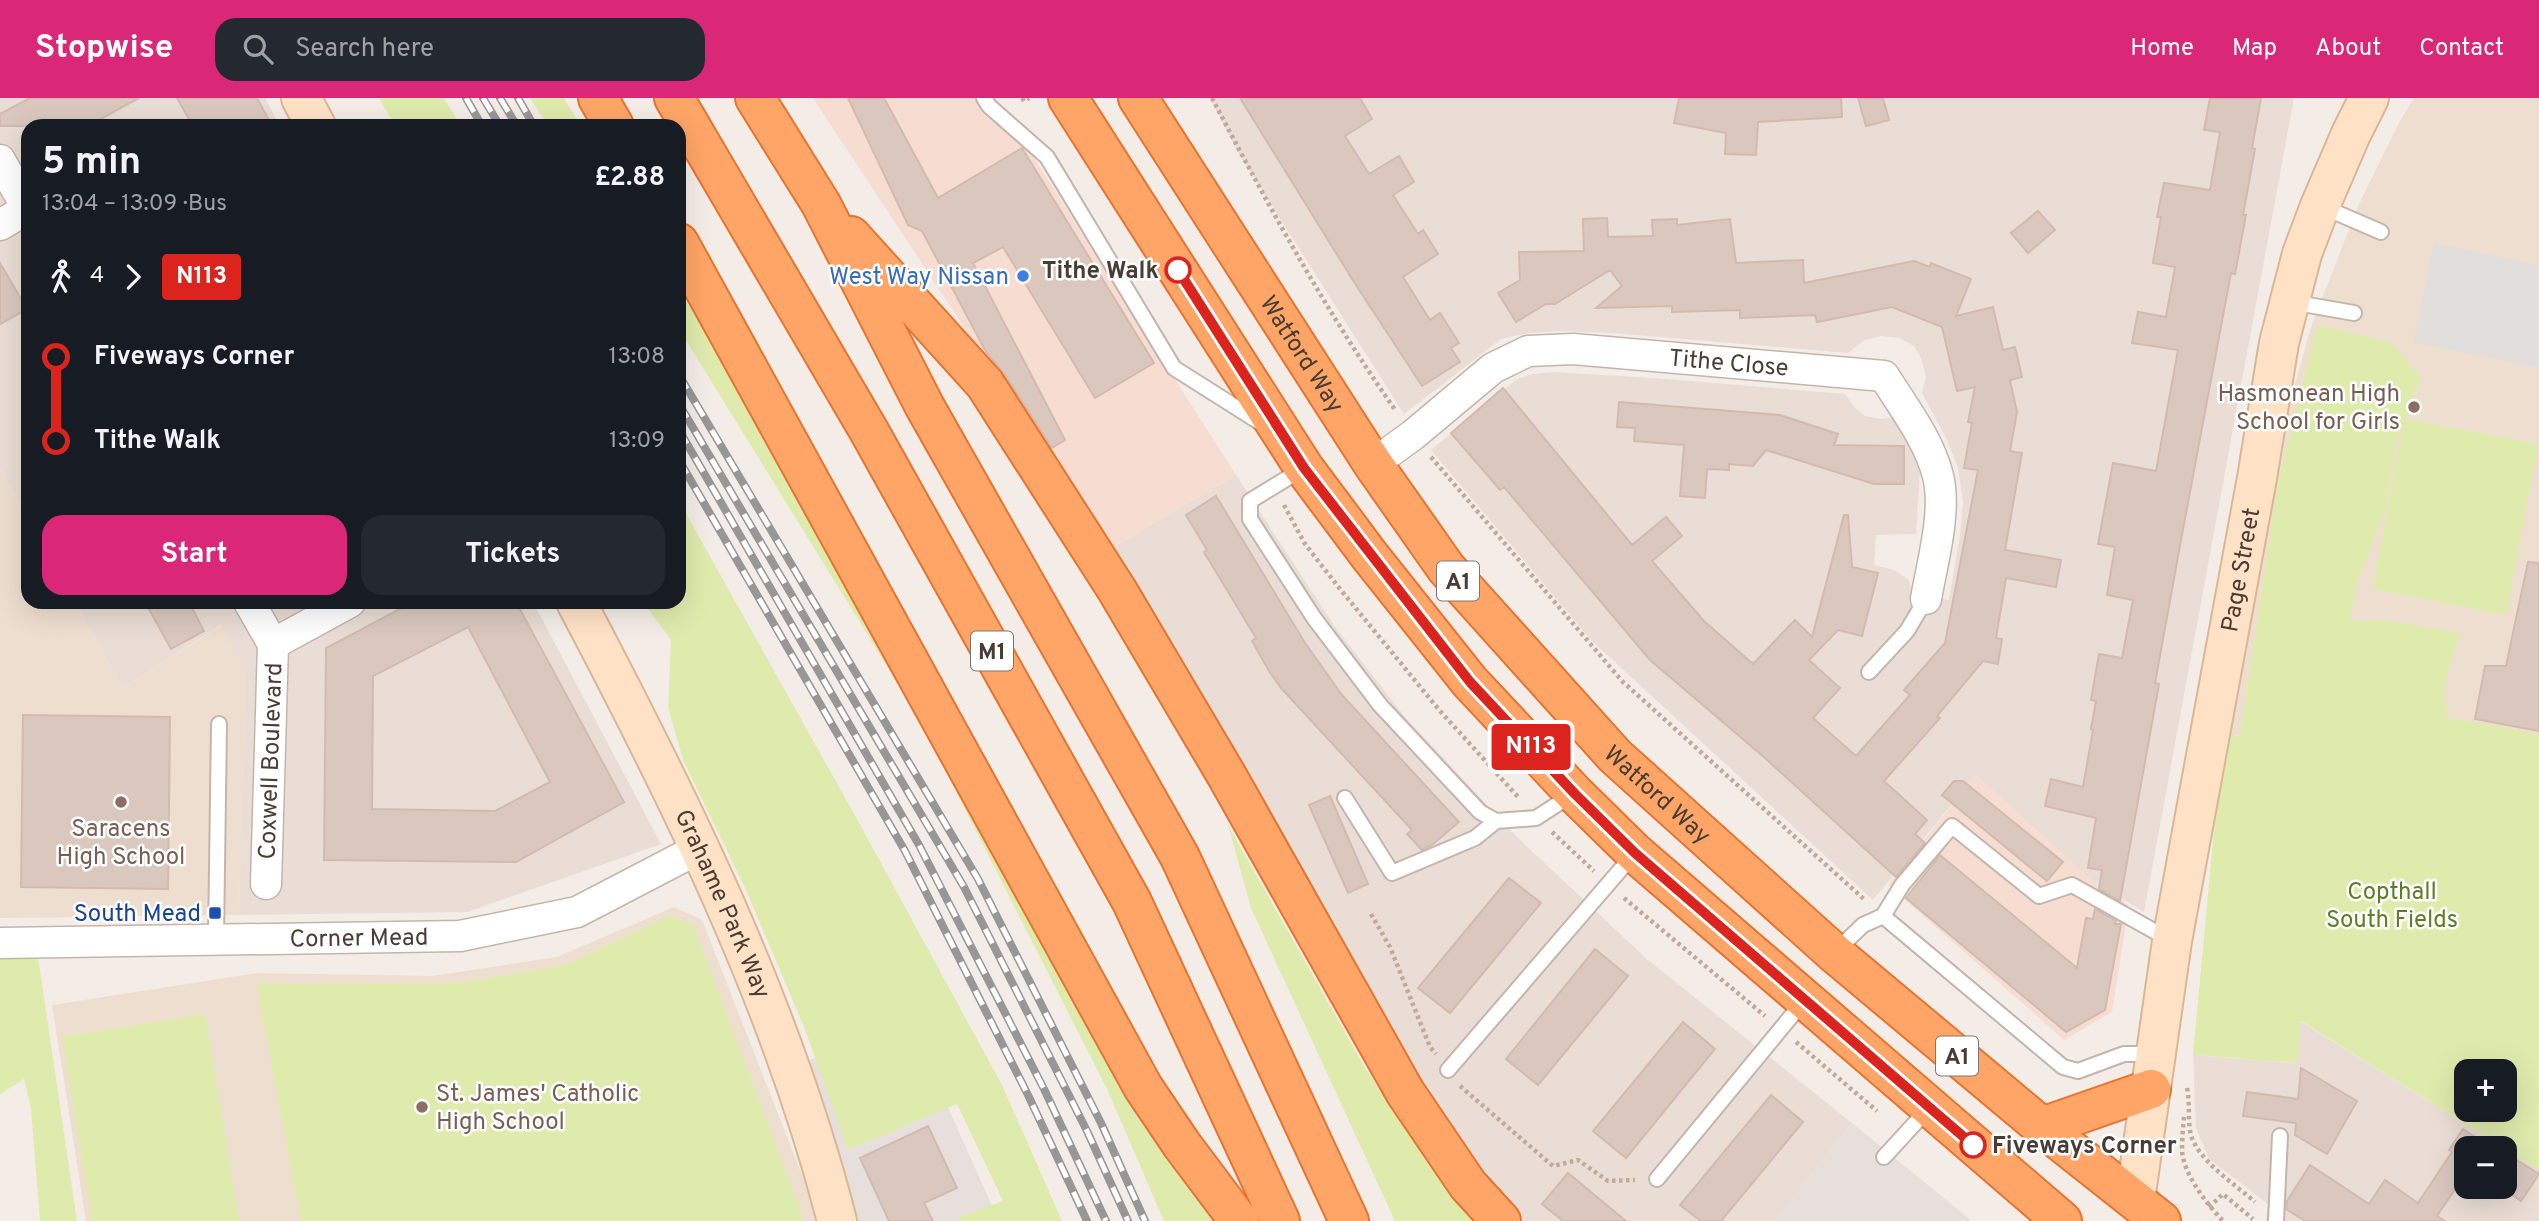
<!DOCTYPE html>
<meta charset="utf-8">
<style>
:root{--surface:#171b24;--page:#242831;--text:#f1f3f6;--muted:#9ea1a6;--accent:#db2777}
body{margin:0;font-family:Overpass,sans-serif;background:var(--page);color:var(--text);height:100vh;display:flex;flex-direction:column;font-size:26px;white-space:nowrap}
*{box-sizing:border-box;margin:0}
p{font-size:23px;color:var(--muted)}
.icon{flex:none;width:38px;height:38px;fill:none;stroke:currentColor;stroke-width:2;stroke-linecap:round;stroke-linejoin:round}
.map{position:relative;flex:1;overflow:hidden}
.sheet{position:absolute;left:21px;top:21px;width:665px;height:490px;display:flex;flex-direction:column;background:var(--surface);border-radius:21px;box-shadow:0 7px 28px #0002}
.sheet>*{flex:none}
.badge{padding:0 14px;border-radius:5px;font-size:24px;line-height:46px}
.tools{position:absolute;left:2454px;top:961px;display:grid;gap:14px}
.tools a{display:grid;place-items:center;width:63px;height:63px;border-radius:14px;background:var(--surface);box-shadow:0 7px 28px #0002;font-size:35px}
.map>.badge{position:absolute;translate:-50% -50%;box-shadow:0 0 0 4px #fff}
.legs{display:flex;align-items:center;gap:10px;height:77px;padding:0 21px;font-size:23px}
.legs p{margin-inline-start:auto}
.headline{display:flex;align-items:center;justify-content:space-between;height:119px;padding:0 21px}
h1{font-size:38px;font-weight:700;line-height:52px}
.action{display:flex;gap:14px;margin-top:auto;padding:14px 21px}
.action a{flex:1;height:80px;border-radius:21px;background:var(--accent);color:#fff;font-size:28px;font-weight:700;line-height:80px;text-align:center}
.action a+a{background:var(--page);color:var(--text)}
ul{padding:0 21px;list-style:none}
li{display:flex;align-items:center;gap:24px;height:84px;font-size:26px}
li i{display:grid;place-items:center;width:10px;height:100%;margin:0 9px;background:currentColor}
li i::after{content:'';width:18px;height:18px;margin:-9px;border:5px solid;border-radius:50%;background:var(--surface)}
li p{margin-inline-start:auto}
li:first-child i{background:linear-gradient(#0000 50%,currentColor 0)}
li:last-child i{background:linear-gradient(currentColor 50%,#0000 0)}
header{display:flex;align-items:center;gap:42px;box-sizing:border-box;height:98px;padding:0 35px;background:var(--accent);color:#fff}
header strong{font-size:33px}
nav{display:flex;gap:38px;margin-inline-start:auto;font-size:24px}
.search{width:490px;height:63px;background:var(--page);display:flex;align-items:center;gap:18px;box-sizing:border-box;padding:0 24px;border-radius:21px;color:var(--muted);font-size:26px}
.map>svg:first-child{display:block}
.residential{fill:#e9ddd5}
.commercial{fill:#f7ddd1}
.industrial{fill:#e7dfdc}
.education{fill:#eeded0}
.green{fill:#dfebad;fill-rule:evenodd}
.parking{fill:#e2dedc}
.building{fill:#dac8bf;stroke:#d2bbae;stroke-width:2;fill-rule:evenodd}
.lines{fill:none;stroke-linecap:round;stroke-linejoin:round}
.lane-casing{stroke:#c4b5ac;stroke-width:18}
.street-casing{stroke:#c4b5ac;stroke-width:33}
.secondary-casing{stroke:#dab696;stroke-width:42}
.highway-casing{stroke:#e7732f;stroke-width:42}
.path{stroke:#c3a999;stroke-width:4.5;stroke-dasharray:3.5 3.5;stroke-linecap:butt}
.lane{stroke:#fff;stroke-width:14}
.street{stroke:#fff;stroke-width:30}
.secondary{stroke:#ffe2c6;stroke-width:38}
.highway{stroke:#ffa567;stroke-width:38}
.rail-casing{stroke:#979797;stroke-width:8}
.rail{stroke:#fff;stroke-width:5;stroke-dasharray:16;stroke-linecap:butt}
.line-1-casing{stroke:#fff;stroke-width:16}
.line-1{stroke:#dc241f;stroke-width:10}
.stop-1-dot{fill:#fff;stroke:#dc241f;stroke-width:3.5}
.shop-dot{fill:#3f7fe0;stroke:#fff;stroke-width:2.5}
.education-dot{fill:#8d6e63;stroke:#fff;stroke-width:2.5}
.transit-dot{fill:#1a4fb4;stroke:#fff;stroke-width:2.5}
.labels{text-anchor:middle;stroke-width:5;stroke-linejoin:round;paint-order:stroke}
.shield{fill:#fff;stroke:#7f7672;stroke-width:2}
.shield-label{font-size:23px;font-weight:bold;fill:#483c35}
.stop-label{font-size:24px;font-weight:bold;fill:#483c35;stroke:#fff;text-anchor:end}
.shop-label{font-size:24px;fill:#366cbe;stroke:#fff;text-anchor:end}
.street-label{font-size:24px;fill:#483c35;stroke:#fff}
.education-label{font-size:24px;fill:#785e54;stroke:#fff;text-anchor:end}
.park-label{font-size:24px;fill:#5e7e25;stroke:#fff}
.transit-label{font-size:24px;fill:#164399;stroke:#fff;text-anchor:end}
</style>
<header>
<strong>Stopwise</strong>
<div class="search"><svg class="icon" aria-label="search" viewBox="0 0 24 24"><circle cx="10" cy="10" r="6"/><path d="M15 15l6 6"/></svg>Search here</div>
<nav><a>Home</a><a>Map</a><a>About</a><a>Contact</a></nav>
</header>
<div class="map">
<svg width="2539" height="1123" viewBox="0 0 2539 1123">
<rect width="100%" height="100%" fill="#f4ede7"/>
<!-- residential -->
<path class="residential" d="M 0,0 L 265,0 L 280,28 L 28,28 L 28,421 L 0,371 Z
M 1210,0 L 2294,0 L 2144,814 L 2091,782 L 1976,677 L 1873,802 L 1591,542 L 1431,352 L 1517,281 L 1533,276 L 1555,274 L 1666,281 L 1845,296 L 1855,310 L 1865,318 L 1881,321 L 1897,318 L 1920,372 L 1916,436 L 1876,437 L 1874,467 L 1894,472 L 1908,481 L 1913,496 L 1949,502 L 1960,437 L 1963,404 L 1958,370 L 1947,342 L 1922,295 L 1926,279 L 1921,260 L 1914,248 L 1899,240 L 1881,238 L 1863,243 L 1848,255 L 1613,235 L 1560,233 L 1528,235 L 1501,241 L 1404,316 L 1236,51 Z
M 1236,377 L 1335,529 L 1405,619 L 1518,740 L 1648,862 L 1852,1025 L 1775,1123 L 1509,1123 L 1471,1088 L 1110,451 Z
M 74,504 L 533,504 L 661,746 L 467,814 L 239,817 L 245,576 L 221,527 L 123,590 Z
M 2300,923 L 2504,1050 L 2466,1050 L 2466,1088 L 2504,1088 L 2504,1050 L 2539,1072 L 2539,1123 L 2266,1123 L 2268,1106 L 2209,1061 L 2196,1030 L 2193,957 L 2296,965 Z"/>
<!-- commercial -->
<path class="commercial" d="M 813,0 L 996,0 L 1236,377 L 1110,451 Z
M 1976,677 L 2091,782 L 2129,807 L 2112,914 L 2064,942 L 1888,787 Z"/>
<!-- industrial -->
<path class="industrial" d="M 910,925 L 999,1123 L 847,1123 L 807,963 Z
M 1852,1025 L 1972,1123 L 1775,1123 Z"/>
<!-- education -->
<path class="education" d="M 2414,0 L 2539,0 L 2539,679 L 2223,636 L 2266,388 L 2311,229 L 2358,108 L 2400,23 Z
M 0,371 L 28,421 L 28,504 L 74,504 L 123,590 L 222,527 L 245,576 L 239,817 L 0,820 Z
M 674,809 L 702,822 L 815,1110 L 817,1123 L 86,1123 L 52,907 L 258,875 L 432,878 L 557,859 Z"/>
<!-- green -->
<path class="green" d="M 379,0 L 444,0 L 461,28 L 395,28 Z
M 530,0 L 564,0 L 581,28 L 548,28 Z
M 679,191 L 729,275 L 901,591 L 679,231 Z
M 2317,227 L 2390,244 L 2421,279 L 2406,321 L 2538,346 L 2506,517 L 2373,491 L 2402,330 L 2396,345 L 2386,410 L 2357,485 L 2350,522 L 2391,523 L 2460,535 L 2443,591 L 2448,620 L 2539,636 L 2539,1072 L 2301,923 L 2297,965 L 2193,957 L 2223,636 L 2240,638 L 2278,385 ZM 2466,973 L 2504,973 L 2504,1012 L 2466,1012 Z
M 679,403 L 857,721 L 1002,987 L 1062,1123 L 959,1123 L 959,1119 L 1003,1103 L 957,1006 L 848,1052 L 804,929 L 746,792 L 683,662 L 668,609 L 671,542 L 643,504 L 679,504 Z
M 921,625 L 1141,1023 L 1213,1123 L 1164,1123 L 1107,991 Z
M 1228,727 L 1364,968 L 1448,1095 L 1475,1123 L 1395,1123 L 1251,810 Z
M 669,818 L 693,826 L 801,1115 L 802,1123 L 301,1123 L 256,886 L 460,885 L 565,867 Z
M 37,852 L 77,1123 L 40,1123 L 31,1011 L 24,981 L 0,996 L 0,853 Z
M 205,916 L 239,1123 L 92,1123 L 62,939 Z"/>
<!-- parking -->
<path class="parking" d="M 2434,145 L 2539,167 L 2539,270 L 2413,244 Z"/>
<!-- building -->
<path class="building" d="M 30,0 L 139,0 L 88,28 L 0,28 L 0,16 Z
M 177,0 L 257,0 L 272,28 L 193,28 Z
M 848,0 L 884,0 L 938,100 L 1022,50 L 1154,265 L 1095,300 L 1003,149 L 973,165 L 1065,342 L 1052,350 L 1003,274 L 986,254 L 922,133 L 908,127 Z
M 1240,0 L 1360,0 L 1372,21 L 1345,38 L 1369,76 L 1399,58 L 1414,84 L 1393,97 L 1418,136 L 1423,132 L 1438,156 L 1403,179 L 1430,222 L 1440,215 L 1459,245 L 1451,250 L 1460,264 L 1422,288 L 1354,184 Z
M 1679,0 L 1841,0 L 1842,19 L 1758,24 L 1756,57 L 1725,56 L 1726,35 L 1674,25 Z
M 1858,0 L 1883,0 L 1889,22 L 1866,28 Z
M 2210,0 L 2261,0 L 2252,50 L 2255,51 L 2243,117 L 2246,117 L 2235,176 L 2231,175 L 2181,442 L 2155,585 L 2159,586 L 2120,803 L 2099,791 L 2102,772 L 2088,770 L 2096,720 L 2045,708 L 2051,681 L 2083,689 L 2093,632 L 2091,631 L 2096,603 L 2091,602 L 2099,556 L 2122,560 L 2133,502 L 2107,497 L 2115,449 L 2098,446 L 2113,365 L 2156,373 L 2178,252 L 2132,245 L 2138,214 L 2166,219 L 2175,169 L 2153,165 L 2161,119 L 2157,119 L 2164,85 L 2210,92 L 2220,34 L 2204,32 Z
M 2038,113 L 2055,132 L 2028,155 L 2011,135 Z
M 1607,120 L 1608,139 L 1653,138 L 1652,122 L 1677,121 L 1677,127 L 1730,121 L 1736,165 L 1803,162 L 1804,185 L 1914,163 L 1930,169 L 1931,165 L 1971,181 L 1956,218 L 1993,209 L 2003,252 L 2015,249 L 2022,279 L 2010,282 L 2017,314 L 2010,353 L 2022,355 L 2005,452 L 2061,462 L 2056,489 L 2006,480 L 1996,540 L 2002,541 L 1998,566 L 1983,563 L 1937,618 L 1940,620 L 1884,683 L 1927,722 L 1915,736 L 1925,745 L 1896,779 L 1765,660 L 1650,562 L 1504,389 L 1500,392 L 1451,335 L 1503,290 L 1632,447 L 1666,419 L 1682,438 L 1652,463 L 1704,523 L 1753,566 L 1795,522 L 1812,539 L 1844,417 L 1848,417 L 1852,469 L 1878,475 L 1862,538 L 1838,532 L 1809,562 L 1840,590 L 1813,620 L 1856,658 L 1910,597 L 1904,592 L 1945,545 L 1978,372 L 1964,370 L 1972,325 L 1968,324 L 1975,289 L 1957,293 L 1942,229 L 1892,209 L 1817,224 L 1815,217 L 1740,220 L 1740,212 L 1672,214 L 1672,208 L 1596,210 L 1622,188 L 1610,172 L 1555,206 L 1546,206 L 1516,224 L 1498,195 L 1520,182 L 1519,154 L 1584,153 L 1583,121 Z
M 0,165 L 27,211 L 0,226 Z
M 1619,304 L 1780,317 L 1838,336 L 1834,347 L 1904,348 L 1904,386 L 1874,386 L 1766,352 L 1753,368 L 1729,366 L 1729,372 L 1707,371 L 1705,400 L 1680,398 L 1684,347 L 1634,343 L 1635,330 L 1617,329 Z
M 1216,398 L 1305,545 L 1342,597 L 1459,724 L 1432,747 L 1422,752 L 1407,736 L 1412,732 L 1281,590 L 1269,573 L 1252,543 L 1256,540 L 1204,454 L 1207,452 L 1186,417 Z
M 2528,464 L 2539,465 L 2539,633 L 2475,621 L 2485,568 L 2506,568 Z
M 145,504 L 189,504 L 204,533 L 171,551 Z
M 413,504 L 516,504 L 624,704 L 516,764 L 324,762 L 326,550 ZM 468,529 L 550,684 L 495,713 L 372,711 L 373,578 Z
M 23,617 L 170,619 L 168,791 L 21,789 Z
M 1954,683 L 1963,683 L 2063,764 L 2047,783 L 1942,697 Z
M 1330,698 L 1368,786 L 1348,795 L 1309,707 Z
M 1940,757 L 2077,870 L 2086,820 L 2093,821 L 2095,811 L 2116,823 L 2115,826 L 2121,826 L 2105,912 L 2066,934 L 1906,800 Z
M 1509,780 L 1541,805 L 1450,915 L 1418,890 Z
M 1595,851 L 1628,878 L 1538,987 L 1506,961 Z
M 1683,924 L 1715,951 L 1626,1060 L 1593,1033 Z
M 2301,970 L 2357,1003 L 2327,1056 L 2295,1037 L 2296,1025 L 2243,1018 L 2247,994 L 2298,1001 Z
M 1771,997 L 1803,1024 L 1721,1123 L 1701,1123 L 1680,1107 Z
M 928,1028 L 957,1090 L 924,1105 L 933,1123 L 889,1123 L 860,1060 Z
M 2463,1031 L 2492,1050 L 2466,1050 L 2466,1075 L 2437,1118 L 2445,1123 L 2305,1123 L 2286,1111 L 2287,1103 L 2310,1067 L 2369,1106 L 2385,1082 L 2418,1105 L 2452,1054 L 2449,1052 Z
M 2504,1057 L 2513,1063 L 2515,1061 L 2539,1076 L 2521,1103 L 2499,1088 L 2504,1088 Z
M 1568,1075 L 1626,1123 L 1563,1123 L 1542,1106 Z"/>
<g class="lines">
<!-- lane casing -->
<g class="lane-casing">
<path id="lane" d="M 984,0 L 989,8 L 1047,59 L 1174,270 L 1264,327
M 2321,108 L 2381,134
M 2291,204 L 2354,215
M 1304,370 L 1250,403 L 1250,421 L 1314,520 L 1380,607 L 1480,714 L 1496,723 L 1536,720 L 1573,696
M 1869,574 L 1907,533 L 1926,501
M 1345,700 L 1392,775 L 1475,740 L 1496,723
M 1883,818 L 1902,787 L 1952,728 L 2039,798 L 2072,787 L 2170,842
M 216,841 L 219,626
M 1835,854 L 1863,827 L 1883,818 L 2063,969 L 2078,973 L 2124,956 L 2153,956
M 1448,972 L 1634,756
M 1884,1059 L 1928,1011
M 1657,1081 L 1803,904
M 2276,1123 L 2280,1038"/>
</g>
<!-- street casing -->
<g class="street-casing">
<g id="street">
<path d="M 0,62 L 28,112"/>
<path d="M 0,127 L 27,111"/>
<path id="s1" d="M 1373,366 L 1413,337 L 1493,270 L 1528,253 L 1573,251 L 1884,278 C 1904,310 1929,342 1938,378 C 1947,414 1932,465 1926,501"/>
<path d="M 249,504 L 273,546 L 266,786"/>
<path d="M 273,546 L 350,504"/>
<path id="s2" d="M 0,845 L 460,838 L 577,814 L 700,750"/>
</g>
</g>
<!-- secondary casing -->
<g class="secondary-casing">
<g id="secondary">
<path d="M 301,0 L 316,28"/>
<path id="s3" d="M 576,504 C 681,703 781,904 837,1123"/>
<path id="s4" d="M 2135,1102 L 2172,843 L 2257,380 L 2279,245 L 2302,156 L 2320,108 L 2351,36 L 2369,0"/>
</g>
</g>
<!-- highway casing -->
<g class="highway-casing">
<g id="highway">
<path d="M 598,0 L 614,28"/>
<path d="M 674,0 L 869,333 L 1132,804 L 1280,1123"/>
<path d="M 755,0 L 821,106 L 925,309 L 1180,759 L 1349,1123"/>
<path d="M 1068,0 L 1304,370 L 1369,457 L 1470,584 L 1575,696 L 1635,755 L 2062,1123"/>
<path id="s5" d="M 1138,0 L 1373,366 L 1446,470 L 1615,658 L 1834,855 L 2042,1029 L 2161,1123"/>
<path d="M 851,138 L 985,286 L 1117,492 L 1227,678 L 1405,994 L 1468,1087 L 1501,1123"/>
<path d="M 679,145 L 1143,989 L 1182,1047 L 1239,1123"/>
<path d="M 2042,1029 L 2151,991"/>
</g>
</g>
<!-- path -->
<path class="path" d="M 1022,0 L 1024,3 L 1029,0
M 1212,0 C 1268,107 1326,214 1396,313
M 1431,359 L 1622,583 L 1865,802
M 1284,407 L 1305,446 L 1340,491 L 1440,613 L 1519,700
M 1552,734 L 1594,773
M 1624,800 L 1765,918
M 1371,816 L 1390,849 L 1430,949 L 1436,956
M 1796,944 L 1877,1013
M 1460,988 L 1553,1068 L 1578,1062 L 1608,1083 L 1635,1082
M 2187,990 C 2190,1005 2188,1019 2190,1033 C 2195,1061 2235,1086 2255,1104
M 2184,1019 C 2183,1030 2182,1041 2182,1052 C 2183,1076 2207,1106 2223,1123
M 2209,1109 L 2223,1096 L 2253,1121"/>
<!-- lane -->
<use href="#lane" class="lane"/>
<!-- street -->
<use href="#street" class="street"/>
<!-- secondary -->
<use href="#secondary" class="secondary"/>
<!-- highway -->
<use href="#highway" class="highway"/>
<!-- rail casing -->
<g class="rail-casing">
<path id="rail" d="M 466,0 L 482,28
M 483,0 L 500,28
M 500,0 L 517,28
M 518,0 L 534,28
M 679,277 L 978,781 L 1101,1025 L 1145,1123
M 679,306 L 964,789 L 1087,1033 L 1128,1123
M 679,332 L 919,747 L 1044,991 L 1106,1123
M 679,362 L 905,753 L 1028,997 L 1087,1123"/>
</g>
<!-- rail -->
<use href="#rail" class="rail"/>
</g>
<g class="lines">
<!-- line-1 casing -->
<g class="line-1-casing">
<path id="line-1" d="M 1178,172 L 1304,370 L 1470,584 L 1575,696 L 1635,755 L 1973,1047"/>
</g>
<!-- line-1 -->
<use href="#line-1" class="line-1"/>
</g>
<!-- markers -->
<g class="stop-1-dot">
<circle cx="1178" cy="172" r="12"/>
<circle cx="1973" cy="1047" r="12"/>
</g>
<circle class="shop-dot" cx="1023" cy="178" r="7"/>
<g class="education-dot">
<circle cx="2414" cy="309" r="7"/>
<circle cx="121" cy="704" r="7"/>
<circle cx="422" cy="1009" r="7"/>
</g>
<rect class="transit-dot" x="208" y="808" width="14" height="14" rx="3.5"/>
<g class="labels">
<!-- shield labels -->
<g class="shield">
<rect x="1437" y="463.5" width="42" height="39" rx="5"/>
<rect x="971" y="533.5" width="42" height="39" rx="5"/>
<rect x="1936" y="938.5" width="42" height="39" rx="5"/>
</g>
<g class="shield-label">
<text x="1458" y="491">A1</text>
<text x="992" y="561">M1</text>
<text x="1957" y="966">A1</text>
</g>
<!-- stop labels -->
<g class="stop-label">
<text x="1159" y="180">Tithe Walk</text>
<text x="1992" y="1055" text-anchor="start">Fiveways Corner</text>
</g>
<!-- shop labels -->
<g class="shop-label">
<text x="1009" y="186">West Way Nissan</text>
</g>
<!-- street labels -->
<g class="street-label">
<text dy="8" stroke="none"><textPath href="#s5" startOffset="304">Watford Way</textPath></text>
<text dy="8" stroke="none"><textPath href="#s1" startOffset="394">Tithe Close</textPath></text>
<text dy="8" stroke="none"><textPath href="#s4" startOffset="639">Page Street</textPath></text>
<text transform="translate(270 663) rotate(-88)" y="8">Coxwell Boulevard</text>
<text dy="8" stroke="none"><textPath href="#s5" startOffset="872">Watford Way</textPath></text>
<text dy="8" stroke="none"><textPath href="#s3" startOffset="336">Grahame Park Way</textPath></text>
<text dy="8" stroke="none"><textPath href="#s2" startOffset="359">Corner Mead</textPath></text>
</g>
<!-- education labels -->
<g class="education-label">
<text x="2400" y="303">Hasmonean High<tspan x="2400" dy="28">School for Girls</tspan></text>
<text x="121" y="738" text-anchor="middle">Saracens<tspan x="121" dy="28">High School</tspan></text>
<text x="436" y="1003" text-anchor="start">St. James' Catholic<tspan x="436" dy="28">High School</tspan></text>
</g>
<!-- park labels -->
<g class="park-label">
<text x="2392" y="801">Copthall<tspan x="2392" dy="28">South Fields</tspan></text>
</g>
<!-- transit labels -->
<g class="transit-label">
<text x="201" y="823">South Mead</text>
</g>
</g>
</svg>
<div class="tools">
<a>+</a>
<a>−</a>
</div>
<b class="badge" style="left:1531px;top:649px;background:#dc241f;color:#fff">N113</b>
<section class="sheet">
<div class="headline"><div><h1>5 min</h1><p>13:04 – 13:09 · Bus</p></div><b>£2.88</b></div>
<div class="legs"><svg class="icon" aria-label="walk" viewBox="0 0 24 24"><circle cx="13" cy="4" r="2"/><path d="M13 8l-2 6 4 7M11 14l-3 7M7 12l3-4h3l4 4"/></svg>4<svg class="icon" aria-label="forward" viewBox="0 0 24 24"><path d="M9 5l7 7-7 7"/></svg><b class="badge" style="background:#dc241f;color:#fff">N113</b></div>
<ul>
<li><i style="color:#dc241f"></i><b>Fiveways Corner</b><p>13:08</p></li>
<li><i style="color:#dc241f"></i><b>Tithe Walk</b><p>13:09</p></li>
</ul>
<div class="action"><a>Start</a><a>Tickets</a></div>
</section>
</div>
